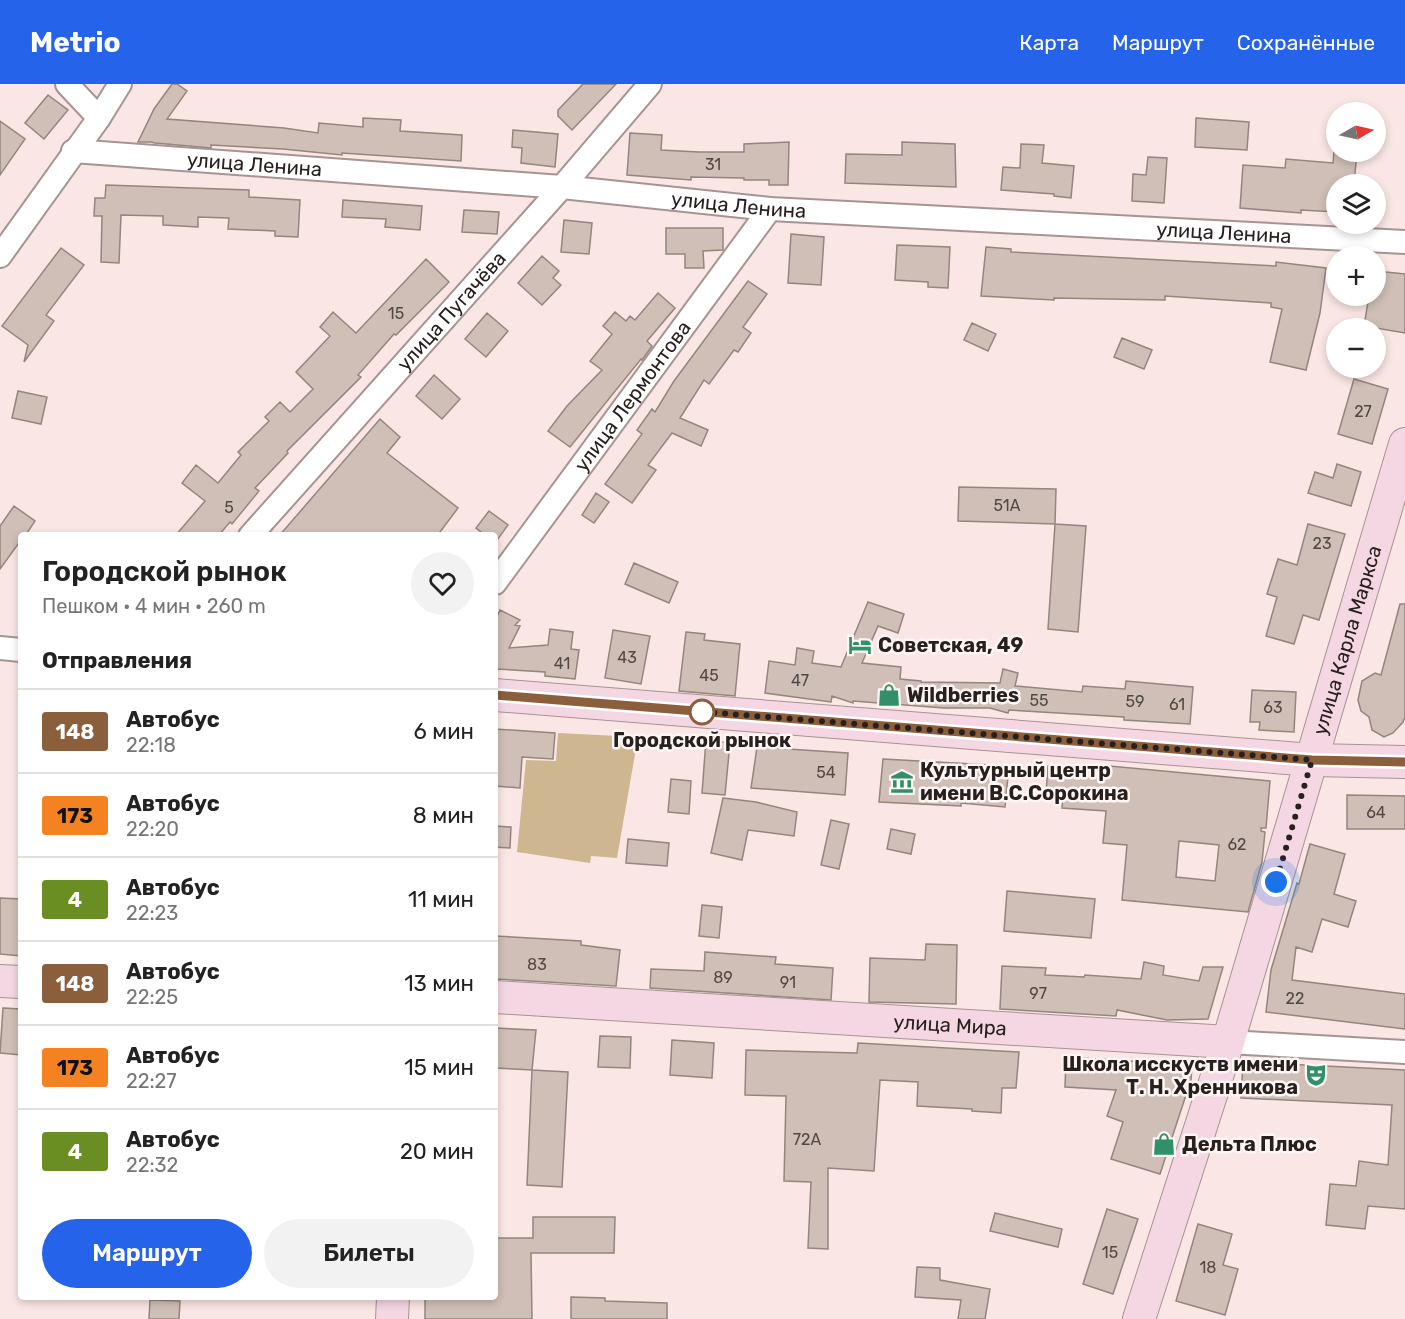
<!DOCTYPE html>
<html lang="ru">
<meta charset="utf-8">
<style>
:root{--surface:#fff;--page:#f2f2f2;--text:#222;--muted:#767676;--line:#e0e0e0;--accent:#2563eb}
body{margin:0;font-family:Rubik,sans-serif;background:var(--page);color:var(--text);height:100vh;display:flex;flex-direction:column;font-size:22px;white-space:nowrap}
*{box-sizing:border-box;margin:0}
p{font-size:20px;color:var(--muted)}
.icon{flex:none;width:33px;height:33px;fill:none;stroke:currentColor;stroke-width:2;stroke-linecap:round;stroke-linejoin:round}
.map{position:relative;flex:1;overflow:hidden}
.side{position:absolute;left:18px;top:448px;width:480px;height:768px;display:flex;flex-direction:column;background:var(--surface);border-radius:6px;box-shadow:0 3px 9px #0003}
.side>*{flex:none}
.badge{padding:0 12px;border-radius:4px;font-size:21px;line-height:39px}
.needle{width:39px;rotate:81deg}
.fabs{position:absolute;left:1326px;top:18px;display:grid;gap:12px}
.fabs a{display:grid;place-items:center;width:60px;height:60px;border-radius:50%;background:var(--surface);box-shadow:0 3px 9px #0003;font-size:30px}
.you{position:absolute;width:30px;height:30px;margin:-15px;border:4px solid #fff;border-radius:50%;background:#1a73e8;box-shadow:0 0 0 9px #1a73e833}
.map>.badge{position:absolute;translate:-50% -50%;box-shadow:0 0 0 3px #fff}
h2{padding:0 24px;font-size:22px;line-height:54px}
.round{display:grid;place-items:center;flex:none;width:63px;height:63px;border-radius:32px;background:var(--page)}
.headline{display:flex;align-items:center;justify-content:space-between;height:102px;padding:0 24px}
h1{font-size:28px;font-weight:600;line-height:45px}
.button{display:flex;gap:12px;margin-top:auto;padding:12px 24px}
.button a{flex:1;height:69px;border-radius:36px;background:var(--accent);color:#fff;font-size:24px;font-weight:600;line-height:69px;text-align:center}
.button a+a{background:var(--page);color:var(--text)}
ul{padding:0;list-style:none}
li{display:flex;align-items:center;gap:18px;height:84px;padding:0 24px;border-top:2px solid var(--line)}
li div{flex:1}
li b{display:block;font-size:22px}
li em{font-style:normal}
li .badge{min-width:66px;font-weight:700;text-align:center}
header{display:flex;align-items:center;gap:36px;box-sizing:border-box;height:84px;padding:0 30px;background:var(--accent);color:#fff}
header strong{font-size:28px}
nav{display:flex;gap:33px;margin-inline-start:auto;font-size:21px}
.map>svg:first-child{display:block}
.green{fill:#ceb690}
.building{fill:#cfbfb6;stroke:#94857d;stroke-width:1.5;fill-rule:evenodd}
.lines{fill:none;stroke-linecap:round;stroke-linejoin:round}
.street-casing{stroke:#a69493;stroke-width:26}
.secondary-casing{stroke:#a69493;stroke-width:34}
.street{stroke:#fff;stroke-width:22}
.secondary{stroke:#f4d7e3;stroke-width:32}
.line-casing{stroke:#fff;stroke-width:14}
.line{stroke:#8b5e3c;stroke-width:9}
.walk{stroke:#27201f;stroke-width:6;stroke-dasharray:0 10.8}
.stop-dot{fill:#fff;stroke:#8b5e3c;stroke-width:3}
.labels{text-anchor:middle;stroke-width:5;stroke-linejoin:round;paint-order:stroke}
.number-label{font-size:16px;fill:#514845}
.street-label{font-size:20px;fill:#27201f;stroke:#fef6f5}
.poi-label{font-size:20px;font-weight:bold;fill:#27201f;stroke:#fef6f5;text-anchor:start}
.stop-label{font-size:20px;font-weight:bold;fill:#27201f;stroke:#fef6f5}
</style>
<header>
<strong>Metrio</strong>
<nav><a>Карта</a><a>Маршрут</a><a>Сохранённые</a></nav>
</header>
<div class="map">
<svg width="1405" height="1235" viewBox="0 0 1405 1235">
<rect width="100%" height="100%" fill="#fae6e4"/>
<!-- green -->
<path class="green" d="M 558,649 L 638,653 L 617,774 L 591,772 L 590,779 L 517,768 L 526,676 L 556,677 Z"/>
<!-- building -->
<path class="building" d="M 172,0 L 177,0 L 187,7 L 167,35 L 284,44 L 318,49 L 319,39 L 363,43 L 363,34 L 401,36 L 400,47 L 462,51 L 461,77 L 342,69 L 342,71 L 283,65 L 211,61 L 211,64 L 155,59 L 151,58 L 138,58 L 154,25 Z
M 583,0 L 616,0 L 572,46 L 558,32 L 558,26 Z
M 48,11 L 68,26 L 44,55 L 25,39 Z
M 1196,34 L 1249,38 L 1247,66 L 1195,63 Z
M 0,37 L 25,55 L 0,91 Z
M 513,46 L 558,50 L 555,83 L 521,79 L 522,64 L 512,63 Z
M 630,49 L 662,51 L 661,66 L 699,68 L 744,68 L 744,60 L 789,58 L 788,101 L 769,101 L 769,96 L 744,96 L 744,94 L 691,93 L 691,96 L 627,91 Z
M 902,58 L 955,60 L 956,103 L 845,99 L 846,70 L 902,71 Z
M 1021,60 L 1044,61 L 1042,79 L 1074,82 L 1071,114 L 1054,112 L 1054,110 L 1001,106 L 1003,83 L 1020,84 Z
M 1334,68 L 1357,68 L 1354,100 L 1336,100 L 1336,128 L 1301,126 L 1301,129 L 1240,124 L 1243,81 L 1285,84 L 1286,75 L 1333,79 Z
M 1148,73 L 1167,74 L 1164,119 L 1132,117 L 1133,90 L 1146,91 Z
M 106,101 L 249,106 L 249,113 L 300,116 L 298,153 L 275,152 L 275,147 L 228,145 L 229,134 L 198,133 L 198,143 L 163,141 L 163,132 L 121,131 L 119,179 L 101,178 L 102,132 L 94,132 L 95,114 L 105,114 Z
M 343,116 L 422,122 L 420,146 L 385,143 L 386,135 L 342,133 Z
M 464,126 L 499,128 L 497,150 L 462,148 Z
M 564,136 L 592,139 L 589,170 L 561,168 Z
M 666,144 L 723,144 L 723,166 L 703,167 L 704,184 L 685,184 L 685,170 L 666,170 Z
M 791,150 L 824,153 L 821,201 L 788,199 Z
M 897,161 L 950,163 L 948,204 L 928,203 L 928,198 L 895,196 Z
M 986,163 L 1011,165 L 1011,168 L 1276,182 L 1276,178 L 1326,184 L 1320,229 L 1306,286 L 1270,278 L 1282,225 L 1271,223 L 1271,219 L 1165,212 L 1165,216 L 1054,214 L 1054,216 L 981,212 Z
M 61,164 L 84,181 L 46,231 L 54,237 L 24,278 L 28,261 L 2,242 Z
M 542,172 L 559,187 L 553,194 L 561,201 L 542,221 L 518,199 Z
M 426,175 L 449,198 L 396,251 L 394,250 L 358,291 L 361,293 L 287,367 L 288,369 L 255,404 L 259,407 L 232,440 L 230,438 L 218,452 L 175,452 L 205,417 L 182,399 L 196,381 L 218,399 L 241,371 L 238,368 L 269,337 L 265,333 L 280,318 L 290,328 L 313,305 L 296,288 L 330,252 L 320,243 L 333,228 L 356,249 Z
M 1376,187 L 1405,190 L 1405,249 L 1364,242 L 1369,212 L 1376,212 Z
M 748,197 L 767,210 L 743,243 L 751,249 L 738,268 L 734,266 L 709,300 L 704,296 L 680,334 L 708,346 L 701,362 L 672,349 L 648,381 L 656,386 L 632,419 L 605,400 L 642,350 L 637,346 L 652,325 L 655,328 L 674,297 Z
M 658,209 L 675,224 L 647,257 L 652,262 L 642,276 L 641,275 L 570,363 L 548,347 L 567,322 L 602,286 L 590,277 L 612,250 L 603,242 L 615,228 L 626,237 L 630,232 L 635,236 Z
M 487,229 L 508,247 L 486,273 L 465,255 Z
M 972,239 L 996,250 L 988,267 L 964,256 Z
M 1122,254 L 1152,266 L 1144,285 L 1114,273 Z
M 434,291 L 460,315 L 442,335 L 416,312 Z
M 1354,295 L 1388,305 L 1372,360 L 1338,350 Z
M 18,307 L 47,313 L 41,340 L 12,334 Z
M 380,335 L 400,353 L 387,369 L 458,424 L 437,452 L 279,452 Z
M 1337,380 L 1361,388 L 1351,422 L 1308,409 L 1315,388 L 1333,394 Z
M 959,403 L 1056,405 L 1055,440 L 958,437 Z
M 596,409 L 609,418 L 594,439 L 582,431 Z
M 14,422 L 35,437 L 25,452 L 21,452 L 21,456 L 0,485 L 0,442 Z
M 489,427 L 508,441 L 495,459 L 495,452 L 486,452 L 476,444 Z
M 1055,440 L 1086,442 L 1078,548 L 1048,545 Z
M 1308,440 L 1345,450 L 1319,536 L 1303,531 L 1294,560 L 1266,552 L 1277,513 L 1267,510 L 1278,475 L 1297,481 Z
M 634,479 L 678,498 L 669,519 L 625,500 Z
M 868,518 L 904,530 L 898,549 L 878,542 L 862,579 L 901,583 L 900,595 L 921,597 L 921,598 L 1000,599 L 1003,585 L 1018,589 L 1015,602 L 1082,608 L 1083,602 L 1125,605 L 1126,597 L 1193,603 L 1190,640 L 1124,636 L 1124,633 L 1009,626 L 1008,629 L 990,624 L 944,624 L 853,617 L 853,619 L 832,612 L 831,618 L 765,609 L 769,577 L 795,581 L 797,564 L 814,567 L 812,579 L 841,583 Z
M 1400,520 L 1405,520 L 1405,633 L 1403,638 L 1393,649 L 1384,653 L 1372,646 L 1369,633 L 1361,627 L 1358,616 L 1362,597 L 1375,589 L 1381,591 Z
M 500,526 L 520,536 L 515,541 L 520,542 L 509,564 L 548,561 L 550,545 L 573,548 L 571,565 L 579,566 L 575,595 L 545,592 L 545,588 L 498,585 L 495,590 L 495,537 Z
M 613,546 L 650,552 L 641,600 L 605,594 Z
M 686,548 L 705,550 L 704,556 L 740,560 L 735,612 L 679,607 Z
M 1252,606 L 1296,608 L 1294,648 L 1259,646 L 1260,638 L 1250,638 Z
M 495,645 L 555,649 L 553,675 L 522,673 L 520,704 L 495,702 Z
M 706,656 L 730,659 L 725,711 L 702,709 Z
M 757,663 L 848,669 L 845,711 L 751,704 Z
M 883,675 L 1009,682 L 1005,723 L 961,719 L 961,722 L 879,718 Z
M 1048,682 L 1110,687 L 1110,682 L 1270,697 L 1266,744 L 1261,744 L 1261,747 L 1265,748 L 1262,778 L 1248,828 L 1122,816 L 1127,761 L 1103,759 L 1106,727 L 1062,724 L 1063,710 L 1046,709 ZM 1179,757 L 1219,761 L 1215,797 L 1176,793 Z
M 671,695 L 691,697 L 689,730 L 668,728 Z
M 1347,711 L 1405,712 L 1405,745 L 1347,745 Z
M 723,714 L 756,718 L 797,728 L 794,752 L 748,746 L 742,776 L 711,769 Z
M 831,736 L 849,740 L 839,785 L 821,781 Z
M 495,742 L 511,743 L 510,764 L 495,763 Z
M 891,745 L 915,750 L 911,770 L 887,765 Z
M 628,755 L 669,759 L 667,782 L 626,779 Z
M 1310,760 L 1345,770 L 1334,810 L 1356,817 L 1348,843 L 1322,835 L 1312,868 L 1296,863 L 1292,896 L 1405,910 L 1405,945 L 1266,928 L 1271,886 L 1297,799 L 1299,800 Z
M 1007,807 L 1095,815 L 1091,854 L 1004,847 Z
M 0,814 L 21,815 L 21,872 L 0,870 Z
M 702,821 L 722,823 L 719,854 L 699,852 Z
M 495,852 L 581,857 L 581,861 L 620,866 L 616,902 L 495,895 Z
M 926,860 L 957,861 L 956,920 L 869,918 L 870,874 L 925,876 Z
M 705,868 L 776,873 L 775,880 L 833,884 L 831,916 L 650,904 L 651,885 L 704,887 Z
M 1144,878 L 1164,882 L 1163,891 L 1199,897 L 1203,883 L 1223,883 L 1208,935 L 1167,936 L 1117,926 L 1116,932 L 1000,925 L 1002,882 L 1046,884 L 1045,891 L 1084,893 L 1085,891 L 1141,895 Z
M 3,924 L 21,925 L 21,971 L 0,969 Z
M 495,944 L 536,946 L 532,986 L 495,984 Z
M 600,952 L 631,953 L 630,984 L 598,983 Z
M 672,956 L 714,959 L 712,994 L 670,991 Z
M 858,959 L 1019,968 L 1016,1004 L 1002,1004 L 1001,1029 L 972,1027 L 972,1025 L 917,1022 L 918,998 L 880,996 L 874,1087 L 828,1084 L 828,1165 L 808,1164 L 811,1098 L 784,1097 L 786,1012 L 745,1011 L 746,966 L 857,969 Z
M 1066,973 L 1192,981 L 1190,1011 L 1186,1011 L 1160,1090 L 1111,1075 L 1123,1038 L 1107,1032 L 1116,1006 L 1065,1003 Z
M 1243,978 L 1405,986 L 1405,1125 L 1368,1122 L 1365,1145 L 1326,1141 L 1330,1100 L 1356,1102 L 1359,1077 L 1388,1081 L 1392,1021 L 1241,1014 Z
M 532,986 L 568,988 L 562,1103 L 527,1101 Z
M 1107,1125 L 1138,1135 L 1113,1210 L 1083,1200 Z
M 995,1129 L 1062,1145 L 1058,1163 L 990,1147 Z
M 533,1133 L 615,1133 L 614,1169 L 531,1169 L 532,1235 L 425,1235 L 425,1214 L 495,1214 L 495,1154 L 533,1154 Z
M 1198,1140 L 1232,1150 L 1223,1181 L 1238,1185 L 1225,1231 L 1176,1217 Z
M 917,1183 L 940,1184 L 940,1196 L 990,1205 L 985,1235 L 958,1235 L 961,1216 L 915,1213 Z
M 571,1213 L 605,1214 L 605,1217 L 667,1219 L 667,1235 L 571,1235 Z
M 150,1216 L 180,1217 L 179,1235 L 149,1235 Z"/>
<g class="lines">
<!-- street casing -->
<g class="street-casing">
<g id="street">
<path d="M 67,0 L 99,34"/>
<path id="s1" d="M 73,67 L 562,103 L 770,125 L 1405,158"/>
<path d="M 0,172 L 99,34 L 120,0"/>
<path id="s2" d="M 250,452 L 562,103 L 650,0"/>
<path id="s3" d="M 495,499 L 770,125"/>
<path d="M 0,564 L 21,566"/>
<path d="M 1228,958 L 1405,968"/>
</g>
</g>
<!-- secondary casing -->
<g class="secondary-casing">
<g id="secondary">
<path d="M 495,611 L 1312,676 L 1405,678"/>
<path d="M 0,897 L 21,898"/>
<path id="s4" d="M 495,913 L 1228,958"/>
<path d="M 392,1235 L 393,1214"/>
<path id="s5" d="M 1139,1235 L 1228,958 L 1405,360"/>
</g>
</g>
<!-- street -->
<use href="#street" class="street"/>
<!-- secondary -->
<use href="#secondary" class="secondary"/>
</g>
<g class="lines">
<!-- line casing -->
<g class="line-casing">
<path id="line" d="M 495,611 L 1312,676 L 1405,678"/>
</g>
<!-- line -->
<use href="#line" class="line"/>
<!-- walk -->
<path class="walk" d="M 702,628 L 692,627 L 1312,676 L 1276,798"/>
</g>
<!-- icons -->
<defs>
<g id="hotel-bare" transform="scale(1.8)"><path d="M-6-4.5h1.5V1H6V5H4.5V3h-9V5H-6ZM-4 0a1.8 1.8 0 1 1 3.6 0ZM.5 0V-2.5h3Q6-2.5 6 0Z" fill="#309069" stroke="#fef6f5" stroke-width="2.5" paint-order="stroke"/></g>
<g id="shop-bare" transform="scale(1.8)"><path d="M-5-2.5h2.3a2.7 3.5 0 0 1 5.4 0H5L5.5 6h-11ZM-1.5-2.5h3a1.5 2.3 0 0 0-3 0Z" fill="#309069" stroke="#fef6f5" stroke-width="2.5" paint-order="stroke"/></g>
<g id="museum-bare" transform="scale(1.8)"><path d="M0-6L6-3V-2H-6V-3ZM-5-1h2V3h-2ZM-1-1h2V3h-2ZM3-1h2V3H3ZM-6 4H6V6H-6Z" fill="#309069" stroke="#fef6f5" stroke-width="2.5" paint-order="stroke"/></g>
<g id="theatre-bare" transform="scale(1.8)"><path d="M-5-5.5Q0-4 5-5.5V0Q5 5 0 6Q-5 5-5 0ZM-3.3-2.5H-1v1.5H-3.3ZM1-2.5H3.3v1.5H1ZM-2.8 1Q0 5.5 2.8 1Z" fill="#309069" stroke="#fef6f5" stroke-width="2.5" paint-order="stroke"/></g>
</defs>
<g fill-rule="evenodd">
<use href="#hotel-bare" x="860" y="561"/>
<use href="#shop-bare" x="889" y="611"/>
<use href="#museum-bare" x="902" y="698"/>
<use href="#theatre-bare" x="1316" y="991"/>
<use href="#shop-bare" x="1164" y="1060"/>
</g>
<!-- markers -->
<circle class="stop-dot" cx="702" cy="628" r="12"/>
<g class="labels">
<!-- number labels -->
<g class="number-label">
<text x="713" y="86">31</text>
<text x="396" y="235">15</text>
<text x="1363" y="333">27</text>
<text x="1007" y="427">51А</text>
<text x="229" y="429">5</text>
<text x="1322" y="465">23</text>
<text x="627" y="579">43</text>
<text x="562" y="585">41</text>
<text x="709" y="597">45</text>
<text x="800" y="602">47</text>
<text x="1039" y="622">55</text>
<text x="1135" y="623">59</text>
<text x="1177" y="626">61</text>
<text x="1273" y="629">63</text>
<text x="826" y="694">54</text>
<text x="1376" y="734">64</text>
<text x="1237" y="766">62</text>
<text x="537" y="886">83</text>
<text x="723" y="899">89</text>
<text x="788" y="904">91</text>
<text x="1038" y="915">97</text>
<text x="1295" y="920">22</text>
<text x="807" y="1061">72А</text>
<text x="1110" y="1174">15</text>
<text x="1208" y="1189">18</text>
</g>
<!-- street labels -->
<g class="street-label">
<text dy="7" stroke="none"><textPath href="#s1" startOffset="182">улица Ленина</textPath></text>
<text dy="7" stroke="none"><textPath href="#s1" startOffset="668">улица Ленина</textPath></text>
<text dy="7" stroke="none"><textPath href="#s1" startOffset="1154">улица Ленина</textPath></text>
<text dy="7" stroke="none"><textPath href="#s2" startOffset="302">улица Пугачёва</textPath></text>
<text dy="7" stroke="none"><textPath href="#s3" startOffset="232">улица Лермонтова</textPath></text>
<text dy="7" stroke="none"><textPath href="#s5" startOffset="710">улица Карла Маркса</textPath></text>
<text dy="7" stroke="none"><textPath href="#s4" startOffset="456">улица Мира</textPath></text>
</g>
<!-- poi labels -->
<g class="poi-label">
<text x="878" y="568">Советская, 49</text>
<text x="907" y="618">Wildberries</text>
<text x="920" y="693">Культурный центр<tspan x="920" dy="23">имени В.С.Сорокина</tspan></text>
<text x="1298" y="987" text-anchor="end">Школа исскуств имени<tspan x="1298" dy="23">Т. Н. Хренникова</tspan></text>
<text x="1182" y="1067">Дельта Плюс</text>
</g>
<!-- stop labels -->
<g class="stop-label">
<text x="702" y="663">Городской рынок</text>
</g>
</g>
</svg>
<div class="fabs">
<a><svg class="needle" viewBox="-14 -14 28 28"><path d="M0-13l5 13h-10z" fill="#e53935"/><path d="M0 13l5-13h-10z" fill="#767676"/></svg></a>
<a><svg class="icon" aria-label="layers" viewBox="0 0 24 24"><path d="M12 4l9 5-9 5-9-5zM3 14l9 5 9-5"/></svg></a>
<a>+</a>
<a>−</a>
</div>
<div class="you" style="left:1276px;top:798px"></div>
<section class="side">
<div class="headline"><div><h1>Городской рынок</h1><p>Пешком · 4 мин · 260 m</p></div><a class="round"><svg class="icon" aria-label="heart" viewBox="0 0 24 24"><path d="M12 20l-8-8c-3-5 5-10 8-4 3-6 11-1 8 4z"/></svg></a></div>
<h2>Отправления</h2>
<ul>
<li><span class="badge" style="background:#8b5e3c;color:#fff">148</span><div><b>Автобус</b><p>22:18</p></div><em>6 мин</em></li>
<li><span class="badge" style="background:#f58220;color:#111">173</span><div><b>Автобус</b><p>22:20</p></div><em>8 мин</em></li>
<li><span class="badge" style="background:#6b8e23;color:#fff">4</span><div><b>Автобус</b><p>22:23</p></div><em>11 мин</em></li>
<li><span class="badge" style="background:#8b5e3c;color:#fff">148</span><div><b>Автобус</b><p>22:25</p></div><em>13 мин</em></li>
<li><span class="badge" style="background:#f58220;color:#111">173</span><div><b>Автобус</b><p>22:27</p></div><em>15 мин</em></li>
<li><span class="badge" style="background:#6b8e23;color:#fff">4</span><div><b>Автобус</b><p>22:32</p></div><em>20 мин</em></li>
</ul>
<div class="button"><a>Маршрут</a><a>Билеты</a></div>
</section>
</div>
